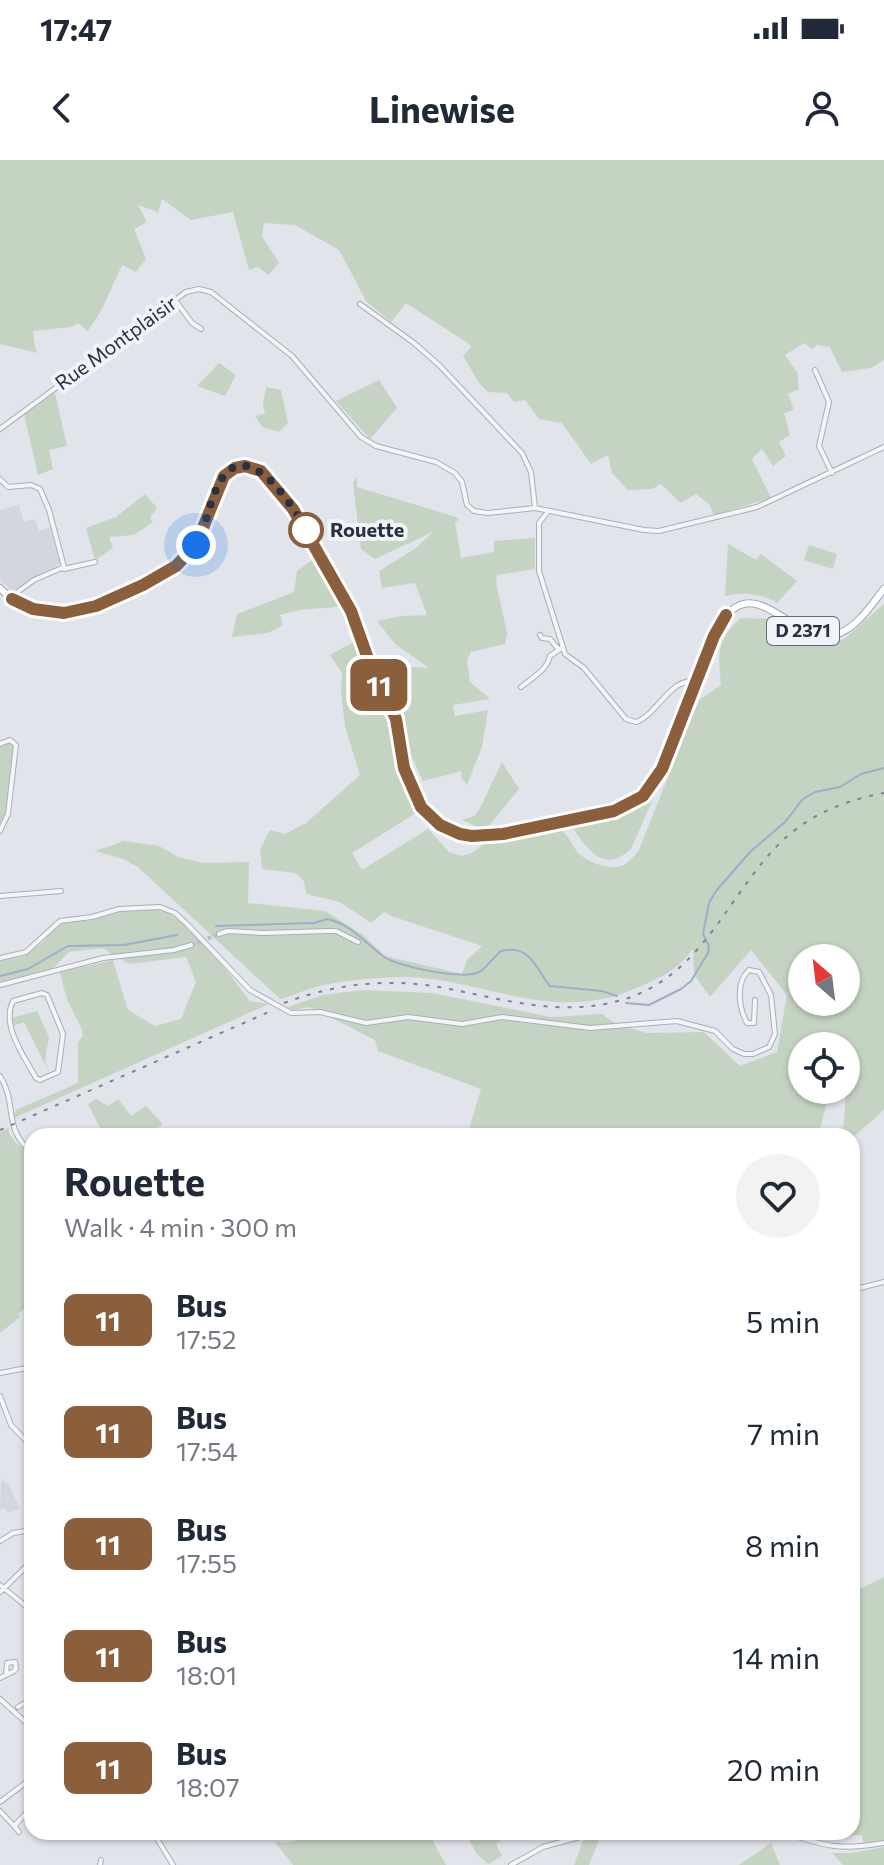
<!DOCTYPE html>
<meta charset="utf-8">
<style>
:root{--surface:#fff;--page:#f2f2f3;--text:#1f2937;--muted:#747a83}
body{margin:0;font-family:Commissioner,sans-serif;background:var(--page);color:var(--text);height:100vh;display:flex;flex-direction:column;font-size:30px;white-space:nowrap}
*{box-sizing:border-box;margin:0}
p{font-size:26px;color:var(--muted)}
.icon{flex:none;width:44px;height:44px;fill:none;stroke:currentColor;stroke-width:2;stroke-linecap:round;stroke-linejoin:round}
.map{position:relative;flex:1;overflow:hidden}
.panel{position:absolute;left:24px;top:968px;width:836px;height:712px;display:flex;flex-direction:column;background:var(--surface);border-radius:24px;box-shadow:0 2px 6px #0004}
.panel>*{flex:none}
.badge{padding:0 16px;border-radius:12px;font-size:28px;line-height:52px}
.needle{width:52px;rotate:332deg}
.fabs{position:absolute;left:788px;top:784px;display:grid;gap:16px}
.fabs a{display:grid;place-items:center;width:72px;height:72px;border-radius:50%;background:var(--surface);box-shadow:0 2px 6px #0004;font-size:40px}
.you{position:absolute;width:40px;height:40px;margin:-20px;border:6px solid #fff;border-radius:50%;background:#1a73e8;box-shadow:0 0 0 12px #1a73e833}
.map>.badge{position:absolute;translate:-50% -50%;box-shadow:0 0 0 4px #fff}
.round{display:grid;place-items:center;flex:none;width:84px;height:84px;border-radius:42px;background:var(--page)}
.overview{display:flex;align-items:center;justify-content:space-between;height:136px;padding:0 40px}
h1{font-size:38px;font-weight:700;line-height:60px}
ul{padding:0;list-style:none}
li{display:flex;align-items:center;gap:24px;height:112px;padding:0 40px}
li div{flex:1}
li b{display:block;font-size:30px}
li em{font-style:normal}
li .badge{min-width:88px;font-weight:700;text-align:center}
.status{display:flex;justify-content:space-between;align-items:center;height:56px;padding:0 40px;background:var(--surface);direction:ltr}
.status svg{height:22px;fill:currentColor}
header{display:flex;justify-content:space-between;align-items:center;height:104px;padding:0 40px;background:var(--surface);font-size:36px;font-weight:700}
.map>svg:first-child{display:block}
.built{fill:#d3d6df}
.green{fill:#c5d4c2;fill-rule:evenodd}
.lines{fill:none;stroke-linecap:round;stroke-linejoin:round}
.stream{stroke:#9caeca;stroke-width:2}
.minor-tunnel{stroke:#bcc0c8;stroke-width:4;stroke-dasharray:4 2;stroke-linecap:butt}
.minor-casing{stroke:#aaaeb7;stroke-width:6}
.major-casing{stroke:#a0a7b5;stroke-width:8}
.minor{stroke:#f4f5f8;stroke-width:4}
.major{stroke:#fff;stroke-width:6}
.rail{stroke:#7a8293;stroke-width:2;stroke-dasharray:4 8;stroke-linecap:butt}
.line-casing{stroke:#fff;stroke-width:18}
.line{stroke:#8b5e3c;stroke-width:12}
.walk{stroke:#293041;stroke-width:8;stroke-dasharray:0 14.4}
.stop-dot{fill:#fff;stroke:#8b5e3c;stroke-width:4}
.labels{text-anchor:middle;stroke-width:8;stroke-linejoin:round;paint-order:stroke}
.shield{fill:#f0f3f7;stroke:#656a78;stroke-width:2}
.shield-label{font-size:18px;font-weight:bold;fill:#293041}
.street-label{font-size:20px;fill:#293041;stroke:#f0f3f7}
.stop-label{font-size:20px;font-weight:bold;fill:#293041;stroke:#f0f3f7;text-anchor:start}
</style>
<div class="status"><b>17:47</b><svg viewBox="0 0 49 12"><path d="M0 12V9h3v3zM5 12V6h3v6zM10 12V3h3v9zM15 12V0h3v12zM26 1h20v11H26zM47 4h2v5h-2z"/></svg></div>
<header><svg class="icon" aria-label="back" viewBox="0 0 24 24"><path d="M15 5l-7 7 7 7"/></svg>Linewise<svg class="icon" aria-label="person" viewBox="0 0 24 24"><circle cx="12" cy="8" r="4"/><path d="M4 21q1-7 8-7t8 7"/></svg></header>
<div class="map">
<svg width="884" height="1705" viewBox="0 0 884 1705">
<rect width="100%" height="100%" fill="#e1e4ea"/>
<!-- built -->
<path class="built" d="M 19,345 L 24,362 L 35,359 L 39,371 L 50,367 L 61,403 L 12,431 L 0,420 L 0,350 Z
M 1,1319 L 8,1324 L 20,1348 L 8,1353 L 4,1348 L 0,1349 Z"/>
<!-- green -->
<path class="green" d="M 0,0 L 884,0 L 884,200 L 871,208 L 842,212 L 830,187 L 817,185 L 812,189 L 804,183 L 785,195 L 797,212 L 799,229 L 788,234 L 794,250 L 784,253 L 790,275 L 779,282 L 786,296 L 773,306 L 762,289 L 752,299 L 771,338 L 714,355 L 709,344 L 696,334 L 680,343 L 661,324 L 652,329 L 628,330 L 612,313 L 608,295 L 591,304 L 562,263 L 539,259 L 525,240 L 514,242 L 507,233 L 488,232 L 479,223 L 463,196 L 472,186 L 406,143 L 391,162 L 366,141 L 339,90 L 295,65 L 264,63 L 262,76 L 279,103 L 268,115 L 258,107 L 249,110 L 233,52 L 191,60 L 162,39 L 158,52 L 138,45 L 147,62 L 134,69 L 146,99 L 136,112 L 122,105 L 102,149 L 88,171 L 78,163 L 71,167 L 33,171 L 35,187 L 38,193 L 0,184 Z
M 219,203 L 236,215 L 225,236 L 197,226 Z
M 379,220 L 397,248 L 370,279 L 336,241 Z
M 266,227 L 281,230 L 288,263 L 279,272 L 262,267 L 255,256 L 265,253 L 263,245 Z
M 55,233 L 67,286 L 49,290 L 53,309 L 38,315 L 24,254 Z
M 357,316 L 357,327 L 456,357 L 459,360 L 455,362 L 461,398 L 494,392 L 494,381 L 535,378 L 535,409 L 497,415 L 496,422 L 507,473 L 505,484 L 471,492 L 467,501 L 470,522 L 490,539 L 453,545 L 455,556 L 488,550 L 482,587 L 467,625 L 461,617 L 462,611 L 423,621 L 408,589 L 403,552 L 385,518 L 413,507 L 429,508 L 395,484 L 377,461 L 401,456 L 427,455 L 415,423 L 382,428 L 379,411 L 416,388 L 433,372 L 375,399 L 361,389 L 353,323 Z
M 145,334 L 157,348 L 150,358 L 153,362 L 134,375 L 109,377 L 113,388 L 95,400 L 86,368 L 116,357 Z
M 728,384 L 756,400 L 761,394 L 797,421 L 777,443 C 761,433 744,432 725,436 Z
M 809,385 L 837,394 L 833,409 L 804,400 Z
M 315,398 L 343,446 C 321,449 301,448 280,455 L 283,465 L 268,473 L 232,477 L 237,454 L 294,432 L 297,411 Z
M 884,444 L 884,950 L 852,978 L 852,976 L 843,976 L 846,932 L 829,935 L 818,976 L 467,976 L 481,929 L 378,891 L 375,880 L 310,847 L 293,850 L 288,847 L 323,835 L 362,830 L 432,833 L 551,857 L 602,854 L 616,864 L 647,873 L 704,872 L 740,906 L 777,892 L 787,835 L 751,790 L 710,837 L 694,815 L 693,789 C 680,808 659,819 639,827 C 562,862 500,827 424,818 C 396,815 347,820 320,826 C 306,829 293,836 280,839 L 138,707 L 123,699 L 95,691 L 124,681 L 159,686 L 178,697 L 203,703 L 249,702 L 248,743 L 325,751 L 363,775 L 385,796 L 462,814 L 467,800 L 482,786 L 391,756 L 384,752 L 371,763 L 340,742 L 306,734 L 304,721 L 295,713 L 262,709 L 260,689 L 270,670 L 285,674 L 306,663 L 360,615 L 345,567 L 341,532 L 342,513 L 330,495 L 356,481 L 366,509 L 377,531 L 358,544 L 363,553 L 383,541 L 393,565 L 399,615 L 416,653 L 352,693 L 362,710 L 428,669 L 449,692 L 462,696 L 472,693 L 486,682 L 561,670 C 569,676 571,683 576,690 C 584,701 604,708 617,707 C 626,706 632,698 638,692 L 699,540 L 721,525 C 718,493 716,481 741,458 L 775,459 L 795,476 L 813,481 L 843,480 ZM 802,798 L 846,798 L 846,842 L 802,842 ZM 802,886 L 846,886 L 846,930 L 802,930 Z
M 9,583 L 13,585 L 6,653 L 0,663 L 0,586 Z
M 502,602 L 519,629 L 487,668 L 482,669 L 462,660 L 474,656 L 479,650 Z
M 662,618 L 631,689 C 603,715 586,688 571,665 C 611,652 636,657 662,618 Z
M 119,751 C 132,751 150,747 163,751 C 188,757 234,820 250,841 L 269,844 L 12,959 L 16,950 L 78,923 L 78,883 L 83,875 C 81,865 77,860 73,851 C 66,838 63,826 60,812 L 113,800 L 128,850 L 155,866 L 181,859 L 196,822 L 186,797 L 129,804 L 102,788 L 69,792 L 53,808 L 0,822 L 0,801 L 24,796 L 42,783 L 56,766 L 65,762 L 94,760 Z
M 37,851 L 49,877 L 45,900 L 49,912 L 24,862 L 13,866 L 12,858 Z
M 96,939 L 108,946 L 118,939 L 131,956 L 146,946 L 163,964 L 145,976 L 104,976 L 88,944 Z
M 9,968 L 9,973 L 16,983 L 32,994 L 32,1142 L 18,1154 L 20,1157 L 0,1173 L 0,972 Z
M 884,1417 L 884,1680 L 863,1683 L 862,1675 L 840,1676 L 827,1672 L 852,1672 L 852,1433 Z
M 309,1672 L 428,1672 L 446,1705 L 293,1705 L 274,1681 L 286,1683 L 306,1678 Z
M 465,1672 L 496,1672 L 501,1680 L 496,1684 L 502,1696 L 488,1704 L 476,1693 Z
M 602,1673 L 589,1705 L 574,1705 L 584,1678 Z
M 771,1683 L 780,1705 L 739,1705 Z
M 884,1687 L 884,1705 L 843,1705 L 832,1693 L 851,1693 Z"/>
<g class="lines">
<!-- stream -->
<path class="stream" d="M 216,766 L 314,763 L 327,759 C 351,764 364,782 383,796 C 397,807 463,820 479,812 C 487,808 493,797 501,791 C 531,784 535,808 550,826 L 602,831 L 617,836
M 0,816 L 28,809 L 68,786 L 124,785 L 177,775
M 626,843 L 649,845 L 681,829 L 691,821 L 708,793 L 709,786 L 703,774 L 709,743 L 716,731 L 750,692 L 785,662 L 803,639 L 815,632 L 840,627 L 861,614 L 884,608"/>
<!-- minor-tunnel -->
<path class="minor-tunnel" d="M 191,785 L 219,774"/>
<!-- minor casing -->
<g class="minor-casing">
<path id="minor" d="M 175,140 L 192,163 L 201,169
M 360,144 L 414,183 L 439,205 L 522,293 L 531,312 L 535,348
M 815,210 L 829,242 L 819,286 L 832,313
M 0,269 L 186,132 L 199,129 L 211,132 L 292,196 L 361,277 L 376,286 L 436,302 L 455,313 L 462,322 L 467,345 L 474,351 L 488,353 L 535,348 L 644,370 L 659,371 L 757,347 L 884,287
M 0,319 L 8,327 L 31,325 L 40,329 L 49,350 L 64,407 L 34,420 L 12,436
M 547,353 L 539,363 L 539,411 L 565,494 L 584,508 L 626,559 L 636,562 C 658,554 671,516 696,522
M 64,409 L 95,402
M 540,475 L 542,478 L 550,479 L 559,490
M 521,527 C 532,518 547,510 550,496 L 563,487
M 0,584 L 10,580 L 16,585 L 8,654 L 0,671
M 0,736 L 61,731
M 219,774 L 228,771 L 263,773 L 327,771 L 336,771 L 358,782
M 0,798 L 26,792 L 60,761 L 92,757 L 119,749 L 160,747 L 175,753 L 187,764 L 250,830 L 291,853 L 320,852 L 366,863 L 408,857 L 462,864 L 502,857 L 590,868 L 677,861 L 715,871 L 733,889 L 744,894 L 753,894 L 769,887 L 775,874 L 771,835 L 759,812 L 749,810 C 735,823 739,848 747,863 L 754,863 L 755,840
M 0,825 L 103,798 L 174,790 L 191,785
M 42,833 L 47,835 L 63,874 L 58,912 L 40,920 L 36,918 C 24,896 1,866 13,841 Z
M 0,916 C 18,944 2,969 32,992
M 852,1130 L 884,1122
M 0,1213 L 32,1207
M 0,1236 L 11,1265 L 32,1287
M 0,1381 L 13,1373 L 32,1370
M 0,1425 L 32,1451
M 0,1432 L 32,1401
M 0,1518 L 14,1511 L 16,1509 L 15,1502 L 7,1503 L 6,1515
M 0,1539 L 32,1568
M 18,1547 L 25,1543 L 32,1547
M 0,1642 L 32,1618
M 0,1651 L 14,1666 L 32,1647
M 14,1666 L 19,1672
M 153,1672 L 173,1705
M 782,1672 C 826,1686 838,1691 884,1683
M 100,1705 L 101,1700
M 511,1705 L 543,1687 L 598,1672"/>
</g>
<!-- major casing -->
<g class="major-casing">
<path id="major" d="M 0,428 C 41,471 92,449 137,428 C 159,417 182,406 196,385 C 211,362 208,331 228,312 C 237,307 247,304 257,309 C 282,321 349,437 358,466 C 362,479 365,493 370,506 C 376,521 386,534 393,549 C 410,589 397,635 439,664 C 468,685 506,673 538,667 C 569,661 605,659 632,644 C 671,623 697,513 716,472 C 753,398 793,492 840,473 C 859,465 871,445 884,429"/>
</g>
<!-- minor -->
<use href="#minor" class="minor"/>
<!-- major -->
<use href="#major" class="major"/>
<!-- rail -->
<path class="rail" d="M 284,843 C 334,824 387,818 439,827 C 504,839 566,860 631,837 C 705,810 729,733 781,682 C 810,654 846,640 884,633
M 0,970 L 271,851"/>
</g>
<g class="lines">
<!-- line casing -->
<g class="line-casing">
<path id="line" d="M 12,439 L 33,449 L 64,453 L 96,446 L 143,425 L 176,406 L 196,385 L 224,316 L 235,308 L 245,306 L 261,311 L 293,349 L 351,451 L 371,507 L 396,559 L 404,608 L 421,647 L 440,665 L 460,674 L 472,676 L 503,674 L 614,651 L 643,636 L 662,609 L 714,476 L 726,455"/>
</g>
<!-- line -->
<use href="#line" class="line"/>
<!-- walk -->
<path class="walk" d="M 196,385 C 207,365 209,340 221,320 C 248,275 294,347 306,370"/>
</g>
<!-- markers -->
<circle class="stop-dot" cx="306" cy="370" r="16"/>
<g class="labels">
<!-- shield labels -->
<rect class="shield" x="767" y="457" width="72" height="28" rx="6"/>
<g class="shield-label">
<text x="803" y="477">D 2371</text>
</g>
<!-- street labels -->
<g class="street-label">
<text transform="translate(116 183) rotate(-36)" y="7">Rue Montplaisir</text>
</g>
<!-- stop labels -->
<g class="stop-label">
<text x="330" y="377">Rouette</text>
</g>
</g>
</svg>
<div class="fabs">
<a><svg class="needle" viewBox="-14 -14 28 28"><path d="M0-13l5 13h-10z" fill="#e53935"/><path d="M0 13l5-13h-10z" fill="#747a83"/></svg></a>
<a><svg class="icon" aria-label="locate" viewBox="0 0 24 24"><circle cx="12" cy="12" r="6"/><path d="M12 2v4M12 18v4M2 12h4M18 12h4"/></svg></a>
</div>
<div class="you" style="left:196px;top:385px"></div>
<b class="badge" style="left:379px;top:525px;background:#8b5e3c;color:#fff">11</b>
<section class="panel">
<div class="overview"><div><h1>Rouette</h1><p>Walk · 4 min · 300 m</p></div><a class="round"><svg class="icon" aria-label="heart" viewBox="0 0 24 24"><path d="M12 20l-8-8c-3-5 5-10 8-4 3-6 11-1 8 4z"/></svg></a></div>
<ul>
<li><span class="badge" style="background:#8b5e3c;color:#fff">11</span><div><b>Bus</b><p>17:52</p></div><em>5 min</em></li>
<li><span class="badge" style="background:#8b5e3c;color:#fff">11</span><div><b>Bus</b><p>17:54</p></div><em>7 min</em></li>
<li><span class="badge" style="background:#8b5e3c;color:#fff">11</span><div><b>Bus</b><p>17:55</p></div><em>8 min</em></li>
<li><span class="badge" style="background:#8b5e3c;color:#fff">11</span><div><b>Bus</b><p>18:01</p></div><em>14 min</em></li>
<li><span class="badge" style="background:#8b5e3c;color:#fff">11</span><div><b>Bus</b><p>18:07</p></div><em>20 min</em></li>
</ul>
</section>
</div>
